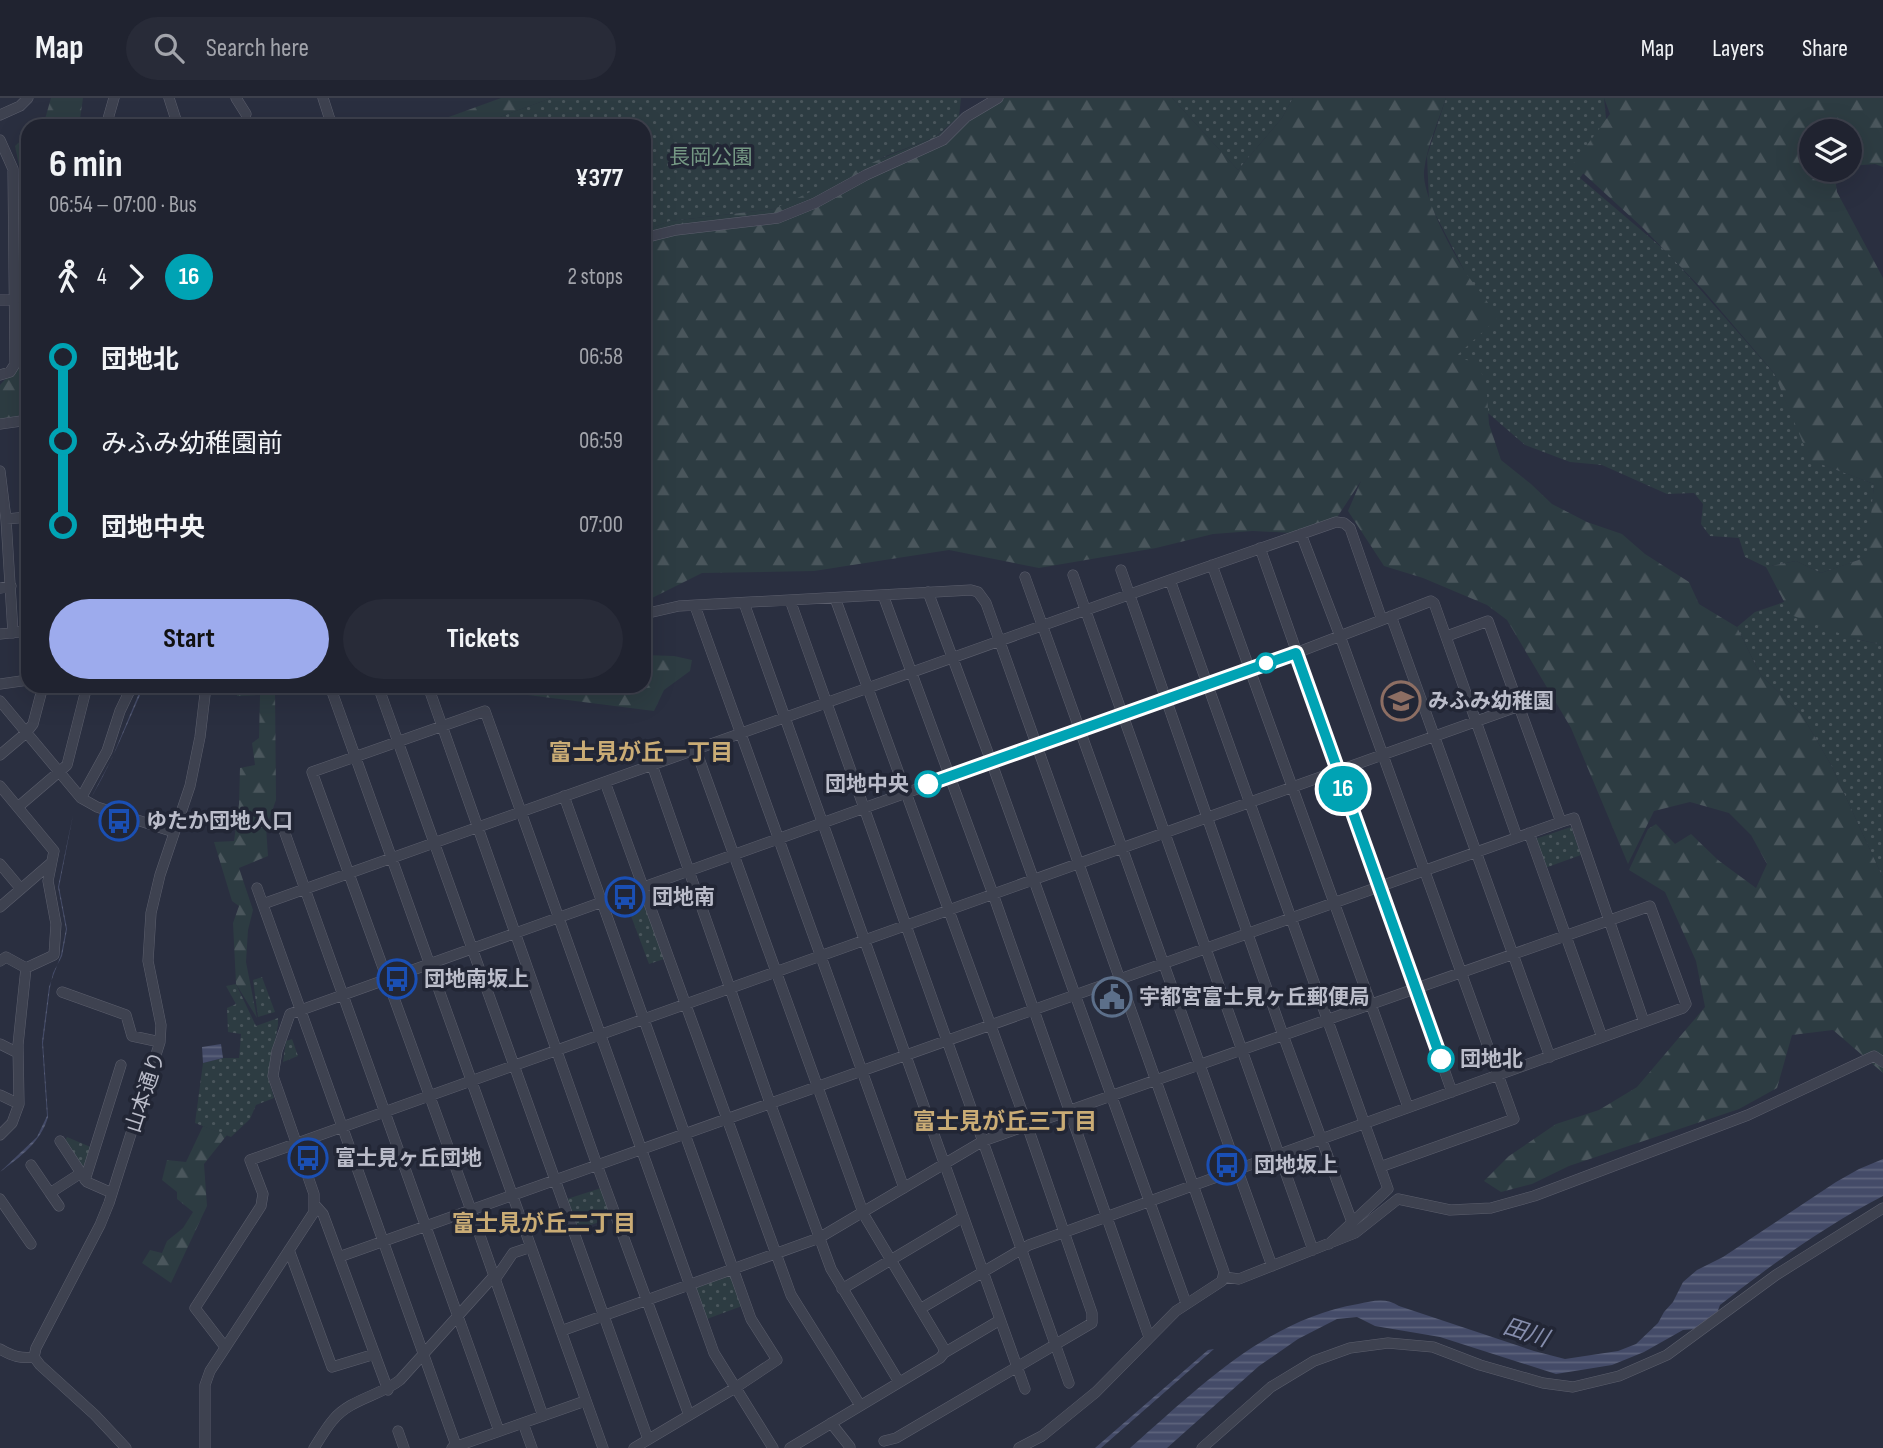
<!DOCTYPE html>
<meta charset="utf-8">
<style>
:root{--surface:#202330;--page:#282b38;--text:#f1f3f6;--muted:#a2a4ab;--line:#3d404c;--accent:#9dabed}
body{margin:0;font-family:"Sofia Sans Condensed","Noto Sans JP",sans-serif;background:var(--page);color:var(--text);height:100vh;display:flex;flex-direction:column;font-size:26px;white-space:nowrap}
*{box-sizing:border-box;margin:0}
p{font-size:23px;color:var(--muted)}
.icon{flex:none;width:38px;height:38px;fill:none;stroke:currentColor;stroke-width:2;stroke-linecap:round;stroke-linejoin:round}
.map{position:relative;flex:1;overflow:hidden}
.drawer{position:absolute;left:21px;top:21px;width:630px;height:574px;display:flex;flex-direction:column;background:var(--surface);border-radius:21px;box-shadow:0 7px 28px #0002,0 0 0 2px var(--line)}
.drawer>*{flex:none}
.badge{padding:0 14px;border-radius:23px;font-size:24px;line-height:46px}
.controls{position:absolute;left:1799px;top:21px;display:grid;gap:14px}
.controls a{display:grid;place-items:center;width:63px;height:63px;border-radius:50%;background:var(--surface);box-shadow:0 7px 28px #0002,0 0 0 2px var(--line);font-size:35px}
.map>.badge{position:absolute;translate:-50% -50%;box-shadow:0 0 0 4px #fff}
.legs{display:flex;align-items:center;gap:10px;height:77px;padding:0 28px;font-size:23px}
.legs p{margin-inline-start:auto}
.summary{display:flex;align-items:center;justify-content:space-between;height:119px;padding:0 28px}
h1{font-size:38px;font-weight:700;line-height:52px}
.button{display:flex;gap:14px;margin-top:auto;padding:14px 28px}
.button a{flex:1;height:80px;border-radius:42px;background:var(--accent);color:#111;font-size:28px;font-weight:700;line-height:80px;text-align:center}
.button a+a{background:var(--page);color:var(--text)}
ul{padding:0 28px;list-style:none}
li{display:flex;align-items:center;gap:24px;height:84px;font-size:26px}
li i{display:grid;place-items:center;width:10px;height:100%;margin:0 9px;background:currentColor}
li i::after{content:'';width:18px;height:18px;margin:-9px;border:5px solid;border-radius:50%;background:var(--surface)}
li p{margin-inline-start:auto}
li:first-child i{background:linear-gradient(#0000 50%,currentColor 0)}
li:last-child i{background:linear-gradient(currentColor 50%,#0000 0)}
header{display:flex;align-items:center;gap:42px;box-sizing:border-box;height:98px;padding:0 35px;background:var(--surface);border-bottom:2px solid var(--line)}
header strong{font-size:33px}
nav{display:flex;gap:38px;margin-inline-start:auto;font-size:24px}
.search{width:490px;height:63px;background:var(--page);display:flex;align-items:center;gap:18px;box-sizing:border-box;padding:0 24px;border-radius:38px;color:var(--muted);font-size:26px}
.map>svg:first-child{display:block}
.green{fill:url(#green-dots)}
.forest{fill:url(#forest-firs)}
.water{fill:url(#water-rules)}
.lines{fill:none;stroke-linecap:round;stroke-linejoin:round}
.minor-casing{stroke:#5c5f6d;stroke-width:11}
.minor{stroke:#3e4250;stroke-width:10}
.line-1-casing{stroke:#fff;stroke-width:16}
.line-1{stroke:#00a3b4;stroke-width:10}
.stop-1-dot{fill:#fff;stroke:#00a3b4;stroke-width:3.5}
.labels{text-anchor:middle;stroke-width:7;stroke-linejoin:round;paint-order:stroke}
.park-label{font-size:21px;fill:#759884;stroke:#222635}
.poi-label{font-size:21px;font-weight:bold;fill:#bbbdca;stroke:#222635;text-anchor:start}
.stop-label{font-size:21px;font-weight:bold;fill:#bbbdca;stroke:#222635;text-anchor:end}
.street-label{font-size:21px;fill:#bbbdca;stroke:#222635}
.neighbourhood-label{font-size:23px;font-weight:bold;fill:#caac75;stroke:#222635}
.water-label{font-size:23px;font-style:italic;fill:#868ead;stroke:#222635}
</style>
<header>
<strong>Map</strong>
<div class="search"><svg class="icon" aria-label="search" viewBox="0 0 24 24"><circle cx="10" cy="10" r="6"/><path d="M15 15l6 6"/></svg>Search here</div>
<nav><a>Map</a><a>Layers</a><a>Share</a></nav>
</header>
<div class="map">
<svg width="1883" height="1350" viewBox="0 0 1883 1350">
<defs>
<pattern id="green-dots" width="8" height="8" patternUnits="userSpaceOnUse" patternTransform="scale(1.75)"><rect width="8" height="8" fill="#2d3c42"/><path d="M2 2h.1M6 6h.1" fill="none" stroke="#4a565c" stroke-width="1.8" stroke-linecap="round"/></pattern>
<pattern id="forest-firs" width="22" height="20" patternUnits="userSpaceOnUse" patternTransform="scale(1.75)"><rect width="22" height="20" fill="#2d3c42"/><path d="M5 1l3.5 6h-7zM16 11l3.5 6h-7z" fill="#4a565c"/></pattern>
<pattern id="water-rules" width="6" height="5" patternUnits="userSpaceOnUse" patternTransform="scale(1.75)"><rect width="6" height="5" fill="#444b68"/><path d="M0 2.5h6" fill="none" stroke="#5d637c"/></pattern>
</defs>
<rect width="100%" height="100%" fill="#2a2f40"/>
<!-- green -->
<path class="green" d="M 551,0 L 961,0 L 959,19 L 935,39 L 886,58 L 811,98 L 774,111 L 670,123 L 644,133 L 644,28 L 476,28 Z
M 1172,0 L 1293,0 L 1282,20 L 1238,72 Z
M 1446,0 L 1604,0 L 1608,40 L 1580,80 L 1668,155 L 1774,275 L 1811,362 L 1874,386 L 1868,459 L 1821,475 L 1796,463 L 1766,469 L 1745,459 L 1739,440 L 1710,438 L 1701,426 L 1703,406 L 1694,395 L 1667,396 L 1602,367 L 1570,364 L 1525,347 L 1488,315 L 1453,260 L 1464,172 L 1429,104 L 1427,58 Z
M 1784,504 L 1852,540 L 1883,547 L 1883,780 L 1831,667 L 1802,617 L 1760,576 L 1737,529 L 1755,514 Z
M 1571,729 L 1581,757 L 1545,770 L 1535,741 Z
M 641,796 L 644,798 L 667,860 L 649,866 L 625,802 Z
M 262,879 L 275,914 L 258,919 L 253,882 Z
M 236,886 L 256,928 L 278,920 L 278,927 L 268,980 L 274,1000 L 256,1007 L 250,1021 L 231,1039 L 195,1025 L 203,965 L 223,960 L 239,960 L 241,936 L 228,934 L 227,910 L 236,906 L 226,888 Z
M 292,941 L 298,958 L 283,964 L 286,943 Z
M 67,1039 L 93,1050 L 86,1067 L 81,1068 L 65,1043 Z
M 601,1090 L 612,1119 L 578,1132 L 567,1101 Z
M 731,1177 L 742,1208 L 707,1221 L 696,1190 Z"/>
<!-- forest -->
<path class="forest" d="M 51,0 L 83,0 L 79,28 L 37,28 L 45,21 Z
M 501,0 L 551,0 L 476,28 L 424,28 Z
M 989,0 L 1172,0 L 1238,72 L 1282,20 L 1293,0 L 1446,0 C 1438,24 1427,48 1424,73 C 1422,97 1451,151 1464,172 C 1475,189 1489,202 1497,221 L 1454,260 L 1479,264 L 1487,297 L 1489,326 L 1501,362 L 1531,386 L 1552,406 L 1587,424 L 1622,436 L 1645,456 L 1689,484 L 1699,506 L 1737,529 L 1760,576 L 1802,617 L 1831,667 L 1883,780 L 1883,975 L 1833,932 L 1792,937 L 1777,990 L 1739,1011 L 1569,1068 L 1532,1086 L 1501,1094 L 1484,1083 L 1509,1058 L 1556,1026 L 1599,1012 L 1637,989 L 1705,909 L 1696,863 L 1665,794 L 1629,772 L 1648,731 L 1656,726 L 1675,746 L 1691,736 L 1718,762 L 1756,790 L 1767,766 L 1751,737 L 1729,715 L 1690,704 L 1654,713 L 1628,766 L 1571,630 L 1507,522 L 1487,507 L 1423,480 L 1384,468 L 1348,413 L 1361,383 L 1334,424 L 1293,435 L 1253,433 L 1213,436 L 1156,450 L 1039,470 L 949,452 L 814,473 L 702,475 L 644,504 L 644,133 L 670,123 L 774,111 L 878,62 L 935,39 Z
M 1604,0 L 1883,0 L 1883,69 L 1875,66 L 1850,68 L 1850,33 L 1811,33 L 1811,72 L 1842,72 L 1835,79 L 1837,94 L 1883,180 L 1883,547 L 1852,540 L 1791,517 L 1766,469 L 1796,463 L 1821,475 L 1867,459 L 1874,386 L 1810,362 L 1774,275 L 1704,193 L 1643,130 L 1573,66 L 1610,16 Z
M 28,36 L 28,316 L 0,321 L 0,287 L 19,266 L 20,72 L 15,48 Z
M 644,557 L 674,558 L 692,562 L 690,573 L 664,592 L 654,613 L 512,595 L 490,588 L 644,588 Z
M 241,588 L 275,588 L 276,702 L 266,729 L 268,758 L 239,770 L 253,812 L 248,832 L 246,864 L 257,920 L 236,886 L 233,825 L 239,808 L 232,803 L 214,744 L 234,743 L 239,706 L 240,670 L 255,667 L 252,645 L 259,640 L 260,597 L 237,598 L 237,593 Z
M 203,1028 L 227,1037 L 204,1066 L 207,1108 L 171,1185 L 142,1165 L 150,1152 L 162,1155 L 167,1143 L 183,1130 L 193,1114 L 177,1101 L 177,1094 L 162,1082 L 167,1062 L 186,1064 Z"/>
<!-- water -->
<path class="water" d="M 142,588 L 144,588 C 127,626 112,664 91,700 L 112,660 Z
M 73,717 L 59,789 L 67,831 L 62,858 L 53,875 L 50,889 L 43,945 L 48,1019 C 41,1044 20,1059 0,1074 L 37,1039 L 47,1018 L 42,944 L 49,889 L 61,857 L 66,831 L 58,789 Z
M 221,946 L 223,960 L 203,965 L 202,949 Z
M 1883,1061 L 1883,1098 C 1825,1128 1772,1166 1720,1207 L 1717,1215 L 1695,1231 L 1683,1232 L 1644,1254 L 1612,1267 L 1556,1276 L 1440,1239 L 1375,1228 L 1357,1219 L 1337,1221 L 1298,1241 L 1259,1268 L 1167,1350 L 1130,1350 C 1199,1290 1265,1222 1358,1206 C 1372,1203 1386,1199 1399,1208 L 1534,1253 L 1565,1261 L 1618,1253 L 1636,1246 L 1658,1225 L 1664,1214 L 1673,1204 L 1683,1184 L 1697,1172 L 1723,1159 L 1836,1084 L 1859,1071 Z
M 1214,1251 L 1101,1350 L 1095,1350 L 1208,1252 Z"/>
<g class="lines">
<!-- minor casing -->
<g class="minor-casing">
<path id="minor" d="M 169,0 L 178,28
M 236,0 L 246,16
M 323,0 L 332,28
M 0,17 L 20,8 L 28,0
M 106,28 L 114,0
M 0,42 L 13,71 L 15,266 L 10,274 L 0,277
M 644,140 L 676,132 L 778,120 L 815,105 L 866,77 L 943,42 L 966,19 L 998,0
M 0,202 L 15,202
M 0,326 L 28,322
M 0,373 L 6,421 L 13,535
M 6,421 L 28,419
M 1301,436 L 1340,538 L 1514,1021 L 1380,1069
M 1260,450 L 1452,994
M 1212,467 L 1408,1009
M 1121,472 L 1283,937 L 1352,1124
M 1073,477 L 1313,1152
M 1025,479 L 1272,1168
M 1170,482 L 1336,424 L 1344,425 L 1350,430 L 1382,522
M 0,490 L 11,488
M 928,494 L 991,663 L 1186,1205
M 883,497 L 993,796 L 1149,1239
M 835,500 L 1027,1027 L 1092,1215 L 1092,1225 L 896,1340 L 884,1343
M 790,502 L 1069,1285
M 744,505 L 1025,1291
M 695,508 L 904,1090
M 644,516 L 679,508 L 971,492 L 978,494 L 986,505 L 1224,1174 L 1222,1183 L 1176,1213 L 1096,1294 L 1042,1338 L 1019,1350
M 1391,518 L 1550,959
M 0,536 L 28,533
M 0,586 L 28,582
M 330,588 L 603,1350
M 378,588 L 648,1341
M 428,588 L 597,1067 L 689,1317
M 0,603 L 81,700 L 97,709 L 174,734
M 696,652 L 864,1117 L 943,1249 L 944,1255 L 940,1260 L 790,1350
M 0,657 L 26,635 L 33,626 L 43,588
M 652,667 L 770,1005 L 831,1171 L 899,1284
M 605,684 L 791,1197 L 860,1307
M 0,688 L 54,753 L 48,783 L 56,826 L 54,857 L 26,870 L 18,947 L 19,1006 L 12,1025 L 0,1037
M 564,698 L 751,1221 L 777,1262 L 735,1290 L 634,1350
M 81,700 L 107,653 L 120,613 L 132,588
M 18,709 L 67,667 L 87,588
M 281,724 L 499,1333
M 1561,724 L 1574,720 L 1644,924
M 1529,735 L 1602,939
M 0,766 L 21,791
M 257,790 L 457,1350
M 263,806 L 1170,482 L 1388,1091 L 1329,1146
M 0,809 L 51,765
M 0,863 L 6,859 L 26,870
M 62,894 L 126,917 L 132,938 L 160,944
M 0,946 L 18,955
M 0,997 L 19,1006
M 60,1043 L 87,1084 L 112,1095
M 31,1067 L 50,1095
M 85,1082 L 121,967
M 0,1101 L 31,1146
M 315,1107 L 323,1116 L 388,1292
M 59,1108 L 50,1095 L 81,1075
M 289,1152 L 332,1269 L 375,1256
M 339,1159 L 1561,724 L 1488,523 L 1447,538
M 1224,1179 L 1239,1181 L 1355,1135 L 1398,1101 L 1450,1112 L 1491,1110 L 1534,1098 L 1748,1017 L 1874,958 L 1883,964
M 494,1183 L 513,1155 L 531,1149
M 842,1191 L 963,1119
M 561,1233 L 819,1140 L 983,1043 L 1650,808 L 1686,906 L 1683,910 L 1029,1147 L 920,1211
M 225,1249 L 195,1210 L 261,1108 L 263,1096 L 250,1062 L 1519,608
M 0,1251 C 12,1258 21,1261 34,1259
M 944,1255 L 1000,1222
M 543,1318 L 471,1112 L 312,674 L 485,613 L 714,1255 L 773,1350
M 523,1325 L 532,1350
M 831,1325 L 850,1349
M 398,1333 L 404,1350
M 126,1350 L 95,1317 L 40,1267 L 34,1259 L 36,1250 L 100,1127 L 109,1105 L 160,944 L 161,927 L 148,863 L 151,815 L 160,777 L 190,688 L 200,639 L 206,588
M 205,1350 L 205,1287 L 210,1273 L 314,1114 L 314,1096 L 273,978 L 277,953 L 290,916 L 1296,555 L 1431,503 L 1434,505 L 1517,739
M 314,1350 C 320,1341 326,1330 333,1322 C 350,1301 380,1298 400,1282 L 493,1179
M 452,1350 L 585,1303
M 1202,1350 L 1271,1289 L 1314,1263 L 1350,1250 L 1388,1245 L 1433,1249 L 1480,1267 L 1543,1285 L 1573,1289 L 1619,1278 L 1667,1257 L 1776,1177 L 1883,1110"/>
</g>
<!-- minor -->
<use href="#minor" class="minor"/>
</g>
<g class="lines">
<!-- line-1 casing -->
<g class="line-1-casing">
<path id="line-1" d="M 928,686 L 1296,555 L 1441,961"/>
</g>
<!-- line-1 -->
<use href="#line-1" class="line-1"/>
</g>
<!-- icons -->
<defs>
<g id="school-ring" transform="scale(2.0125)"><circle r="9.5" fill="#222635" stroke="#8d6e63" stroke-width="1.5"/><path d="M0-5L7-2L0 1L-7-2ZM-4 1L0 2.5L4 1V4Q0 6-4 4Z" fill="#8d6e63"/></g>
<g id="bus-ring" transform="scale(2.0125)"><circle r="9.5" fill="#222635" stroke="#1a4fb4" stroke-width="1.5"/><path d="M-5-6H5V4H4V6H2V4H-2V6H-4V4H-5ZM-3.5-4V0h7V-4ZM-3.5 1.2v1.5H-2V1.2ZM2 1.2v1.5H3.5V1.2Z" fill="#1a4fb4"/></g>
<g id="civic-ring" transform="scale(2.0125)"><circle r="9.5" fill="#222635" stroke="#5c6f8a" stroke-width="1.5"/><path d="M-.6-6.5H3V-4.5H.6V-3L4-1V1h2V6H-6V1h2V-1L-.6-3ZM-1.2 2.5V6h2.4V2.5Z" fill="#5c6f8a"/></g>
</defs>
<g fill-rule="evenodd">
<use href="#school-ring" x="1401" y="603"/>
<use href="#bus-ring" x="119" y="723"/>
<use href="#bus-ring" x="625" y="799"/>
<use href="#bus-ring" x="397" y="881"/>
<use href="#civic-ring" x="1112" y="899"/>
<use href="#bus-ring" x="308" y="1060"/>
<use href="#bus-ring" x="1227" y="1067"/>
</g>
<!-- markers -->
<g class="stop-1-dot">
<circle cx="1266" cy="565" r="9"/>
<circle cx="928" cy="686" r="12"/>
<circle cx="1441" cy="961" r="12"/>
</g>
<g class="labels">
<!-- park labels -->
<g class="park-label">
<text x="711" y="66">長岡公園</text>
</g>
<!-- poi labels -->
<g class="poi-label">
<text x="1428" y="610">みふみ幼稚園</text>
<text x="146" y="730">ゆたか団地入口</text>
<text x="652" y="806">団地南</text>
<text x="424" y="888">団地南坂上</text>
<text x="1139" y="906">宇都宮富士見ヶ丘郵便局</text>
<text x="335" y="1067">富士見ヶ丘団地</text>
<text x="1254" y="1074">団地坂上</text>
</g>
<!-- stop labels -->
<g class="stop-label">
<text x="909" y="693">団地中央</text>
<text x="1460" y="968" text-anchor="start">団地北</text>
</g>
<!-- street labels -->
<g class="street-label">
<text transform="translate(145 994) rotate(-72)" y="7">山本通り</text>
</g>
<!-- neighbourhood labels -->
<g class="neighbourhood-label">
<text x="641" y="662">富士見が丘一丁目</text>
<text x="1005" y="1031">富士見が丘三丁目</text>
<text x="544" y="1133">富士見が丘二丁目</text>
</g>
<!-- water labels -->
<g class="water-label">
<text transform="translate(1526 1234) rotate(18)" y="8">田川</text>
</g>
</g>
</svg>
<div class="controls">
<a><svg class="icon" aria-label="layers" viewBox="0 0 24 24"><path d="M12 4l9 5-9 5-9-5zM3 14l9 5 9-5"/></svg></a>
</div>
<b class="badge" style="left:1343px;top:691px;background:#00a3b4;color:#fff">16</b>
<section class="drawer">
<div class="summary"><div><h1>6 min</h1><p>06:54 – 07:00 · Bus</p></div><b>¥377</b></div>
<div class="legs"><svg class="icon" aria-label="walk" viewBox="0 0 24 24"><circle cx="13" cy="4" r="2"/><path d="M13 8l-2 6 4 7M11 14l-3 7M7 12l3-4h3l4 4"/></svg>4<svg class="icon" aria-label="forward" viewBox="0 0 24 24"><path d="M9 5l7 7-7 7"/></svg><b class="badge" style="background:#00a3b4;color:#fff">16</b><p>2 stops</p></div>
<ul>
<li><i style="color:#00a3b4"></i><b>団地北</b><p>06:58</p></li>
<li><i style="color:#00a3b4"></i><span>みふみ幼稚園前</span><p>06:59</p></li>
<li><i style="color:#00a3b4"></i><b>団地中央</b><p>07:00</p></li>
</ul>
<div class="button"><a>Start</a><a>Tickets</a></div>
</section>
</div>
